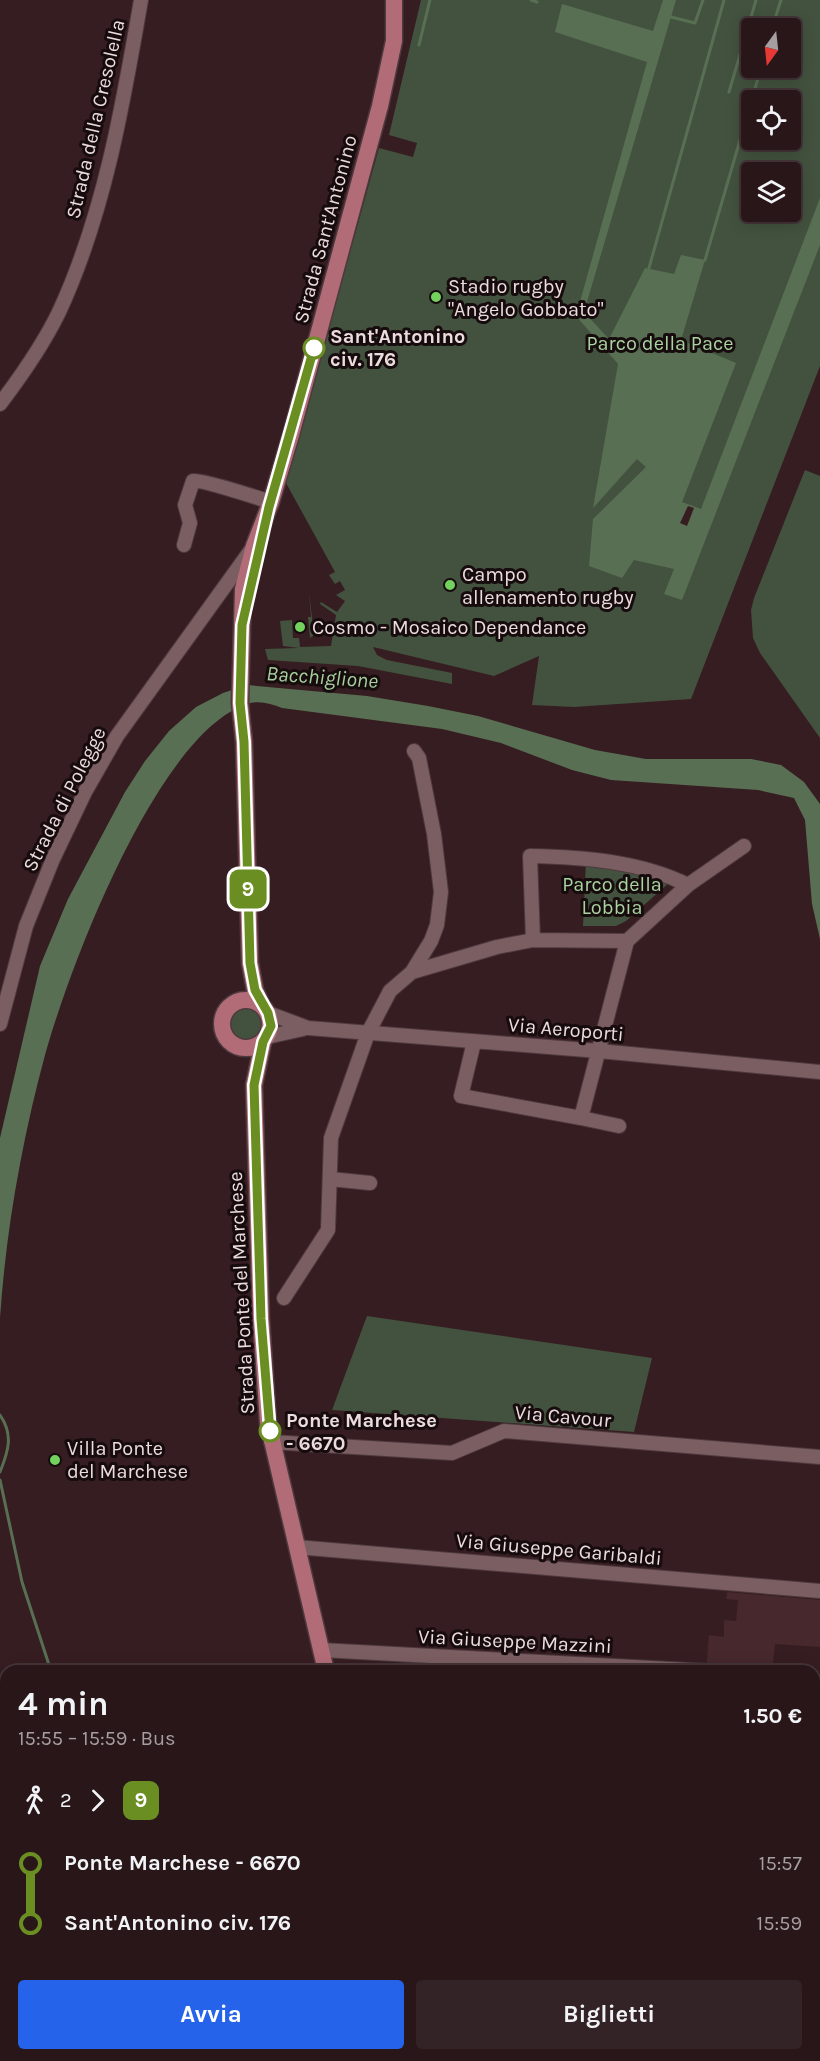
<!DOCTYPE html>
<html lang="it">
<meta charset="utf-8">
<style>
:root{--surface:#281619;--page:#342326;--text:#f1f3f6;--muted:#a59fa2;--line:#443538;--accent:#2563eb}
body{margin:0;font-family:Karla,sans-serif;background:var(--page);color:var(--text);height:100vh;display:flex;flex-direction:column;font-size:22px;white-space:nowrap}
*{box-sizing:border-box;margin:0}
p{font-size:20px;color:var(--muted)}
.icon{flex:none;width:33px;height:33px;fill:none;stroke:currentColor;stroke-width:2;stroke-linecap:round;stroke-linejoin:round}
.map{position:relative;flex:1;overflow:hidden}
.side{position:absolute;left:0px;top:1665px;width:820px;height:396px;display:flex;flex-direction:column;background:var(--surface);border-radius:18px 18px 0 0;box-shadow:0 3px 15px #0003,0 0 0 2px var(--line)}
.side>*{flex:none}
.badge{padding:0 12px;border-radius:9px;font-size:21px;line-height:39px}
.needle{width:39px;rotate:195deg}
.buttons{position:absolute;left:741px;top:18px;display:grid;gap:12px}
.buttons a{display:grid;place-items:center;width:60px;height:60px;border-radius:6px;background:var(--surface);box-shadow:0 3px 15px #0003,0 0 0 2px var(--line);font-size:30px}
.map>.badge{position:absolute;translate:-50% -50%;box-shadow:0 0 0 3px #fff}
.legs{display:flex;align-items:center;gap:9px;height:66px;padding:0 18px;font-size:20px}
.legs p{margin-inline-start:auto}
.summary{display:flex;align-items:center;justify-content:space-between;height:102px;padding:0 18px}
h1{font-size:33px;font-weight:700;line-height:45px}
.button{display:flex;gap:12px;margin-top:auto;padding:12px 18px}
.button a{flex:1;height:69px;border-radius:6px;background:var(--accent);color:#fff;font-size:24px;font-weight:700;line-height:69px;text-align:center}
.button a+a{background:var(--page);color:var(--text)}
ul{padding:0 18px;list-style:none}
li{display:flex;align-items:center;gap:21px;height:60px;font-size:22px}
li i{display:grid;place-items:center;width:9px;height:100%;margin:0 8px;background:currentColor}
li i::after{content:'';width:15px;height:15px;margin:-8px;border:4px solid;border-radius:50%;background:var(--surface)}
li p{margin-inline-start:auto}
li:first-child i{background:linear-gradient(#0000 50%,currentColor 0)}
li:last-child i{background:linear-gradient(currentColor 50%,#0000 0)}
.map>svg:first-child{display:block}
.built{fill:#46282d}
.green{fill:#43523f;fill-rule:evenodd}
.water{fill:#586f53}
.pier{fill:#361d21}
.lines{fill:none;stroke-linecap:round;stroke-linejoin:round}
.stream{stroke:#586f53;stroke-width:3}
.minor-casing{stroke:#4e3a3e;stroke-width:16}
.major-casing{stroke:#4e3a3e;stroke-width:19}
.minor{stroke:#7b5e62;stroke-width:14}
.major{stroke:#b26c78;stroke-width:16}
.line-1-casing{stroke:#fff;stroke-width:14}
.line-1{stroke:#6b8e23;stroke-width:9}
.poi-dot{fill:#73d25d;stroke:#160b0d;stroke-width:2}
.stop-1-dot{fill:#fff;stroke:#6b8e23;stroke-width:3}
.labels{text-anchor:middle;stroke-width:6;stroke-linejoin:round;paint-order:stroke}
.street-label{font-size:20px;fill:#eddcde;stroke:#160b0d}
.poi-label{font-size:20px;fill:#eddcde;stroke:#160b0d;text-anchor:start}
.stop-label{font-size:20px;font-weight:bold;fill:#eddcde;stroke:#160b0d;text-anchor:start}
.park-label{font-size:20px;fill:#aad3a1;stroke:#160b0d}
.water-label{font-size:21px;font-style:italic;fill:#a7d09e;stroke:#160b0d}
</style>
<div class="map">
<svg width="820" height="2061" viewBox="0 0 820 2061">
<rect width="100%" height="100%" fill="#361d21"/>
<!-- built -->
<path class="built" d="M 727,1592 L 820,1600 L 820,1647 L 775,1644 L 772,1671 L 706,1671 L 709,1635 L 724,1637 L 724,1620 L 736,1621 L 738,1600 L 726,1599 Z"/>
<!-- green -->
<path class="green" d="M 421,0 L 820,0 L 820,366 L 691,699 L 574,707 L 532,705 L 539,656 L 494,676 L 373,647 L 377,655 L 387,660 L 452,673 L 452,684 L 358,666 L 268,660 L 265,649 L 299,648 L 283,646 L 280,621 L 292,620 L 293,638 L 299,638 L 300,647 L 331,646 L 336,615 L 320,604 L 321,602 L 337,612 L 345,601 L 336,595 L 345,590 L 340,581 L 335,584 L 329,575 L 335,572 L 286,483 L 379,148 L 413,157 L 417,143 L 389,135 ZM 752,28 L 790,28 L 790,68 L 752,68 ZM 752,100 L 790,100 L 790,140 L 752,140 ZM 752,172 L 790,172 L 790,212 L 752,212 Z
M 805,470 L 820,476 L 820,738 L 760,653 L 753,638 L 751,610 L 754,598 Z
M 309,592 L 314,635 L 310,638 L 308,617 L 311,617 Z
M 586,861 L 668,879 L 669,883 L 626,921 L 616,926 L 583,926 Z
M230 1024a16 16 0 1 1 32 0a16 16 0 1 1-32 0Z
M 367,1316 L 652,1358 L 634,1432 L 332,1410 Z"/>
<!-- water -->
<path class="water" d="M 663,0 L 676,0 L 584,312 L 609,339 L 645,268 L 674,274 L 681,255 L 705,260 L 681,340 L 736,363 L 682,502 L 701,509 L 820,198 L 820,245 L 682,600 L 664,594 L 674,569 L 634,560 L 622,578 L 589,566 L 593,519 L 646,467 L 637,459 L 593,508 L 618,364 L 576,316 L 647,62 L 555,32 L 562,4 L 653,31 Z
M 247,685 L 367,696 L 428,706 L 478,716 L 595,750 L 646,759 L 751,759 L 781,765 L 804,782 L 820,804 L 820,939 L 812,904 L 805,820 L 794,798 L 758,790 L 611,780 L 572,770 L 501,743 L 442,729 L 282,708 C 271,704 259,700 247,704 C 158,733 69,968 45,1055 C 22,1140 6,1230 0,1318 L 0,1138 L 40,966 L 68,899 L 125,792 L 145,761 L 169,731 L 196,707 L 223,693 Z"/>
<!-- pier -->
<path class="pier" d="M 688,506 L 694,508 L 687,526 L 680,523 Z"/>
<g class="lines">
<!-- stream -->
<path class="stream" d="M 531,0 L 537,2
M 671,17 L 695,23 L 703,0
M 772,28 L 781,0
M 419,45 L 430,0
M 729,92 L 756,0
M 705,260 L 761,68
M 649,268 L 724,0
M 0,1415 C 14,1435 8,1452 0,1472
M 0,1480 L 22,1582 L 51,1671
M 106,2055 L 108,2061"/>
<!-- minor casing -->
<g class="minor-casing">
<path id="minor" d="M 0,404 C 22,375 43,345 59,312 C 104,215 123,105 141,0
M 184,545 L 190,523 L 185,505 L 193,481 C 201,479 258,498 271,502
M 533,940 L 530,856 C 583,857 639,861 688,885
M 412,972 L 497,947 L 533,940 L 627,941
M 268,1013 L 308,1028 L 599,1051 L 820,1072
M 0,1024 L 26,926 L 53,859 L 85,792 L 117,736 L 251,550
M 267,1037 L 303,1029
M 474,1042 L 461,1096 L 581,1118 L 627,941 L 688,885 L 744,846
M 581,1118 L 619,1126
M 330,1179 L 370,1183
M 284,1298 L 328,1230 L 331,1138 L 368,1033 L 390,991 L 412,972 L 431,941 L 437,925 L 441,892 L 434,834 L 419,758 L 414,751
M 271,1442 L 452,1453 L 504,1431 L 820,1457
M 296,1547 L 820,1591
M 321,1650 L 708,1671
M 814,1774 L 820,1774
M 814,2036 L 820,2037
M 646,2061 L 682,2055"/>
</g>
<!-- major casing -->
<g class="major-casing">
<path id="major" d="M222 1024a24 24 0 1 1 48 0a24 24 0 1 1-48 0Z
M 261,1004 L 255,990 L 250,963 L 244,742 L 240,703 L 243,589 L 254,546 L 271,502 L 291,435 L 380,106 L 394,41 L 394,0
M 263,1042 L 254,1085 L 261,1319 L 268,1423 L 326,1671
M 521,2055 L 525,2061"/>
</g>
<!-- minor -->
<use href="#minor" class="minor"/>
<!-- major -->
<use href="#major" class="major"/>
</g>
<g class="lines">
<!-- line-1 casing -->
<g class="line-1-casing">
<path id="line-1" d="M 270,1431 L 261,1319 L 254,1085 L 263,1042 L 271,1026 L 268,1013 L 255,990 L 250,963 L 244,742 L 240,703 L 242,625 L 269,507 L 314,348"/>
</g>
<!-- line-1 -->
<use href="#line-1" class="line-1"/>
</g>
<!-- markers -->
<g class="poi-dot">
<circle cx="436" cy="297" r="6"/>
<circle cx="450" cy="585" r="6"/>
<circle cx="300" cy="627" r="6"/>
<circle cx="55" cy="1460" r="6"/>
</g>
<g class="stop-1-dot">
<circle cx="314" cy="348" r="10"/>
<circle cx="270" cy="1431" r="10"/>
</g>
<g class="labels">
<!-- street labels -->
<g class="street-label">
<text transform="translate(95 119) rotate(-77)" y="7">Strada della Cresolella</text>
<text transform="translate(325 229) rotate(-75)" y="7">Strada Sant'Antonino</text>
<text transform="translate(64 799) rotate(-63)" y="7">Strada di Polegge</text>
<text transform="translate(566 1029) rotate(5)" y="7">Via Aeroporti</text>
<text transform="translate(241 1293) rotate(-93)" y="7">Strada Ponte del Marchese</text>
<text transform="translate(563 1416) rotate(5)" y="7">Via Cavour</text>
<text transform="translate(559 1549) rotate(5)" y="7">Via Giuseppe Garibaldi</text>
<text transform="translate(515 1641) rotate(3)" y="7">Via Giuseppe Mazzini</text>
</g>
<!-- poi labels -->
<g class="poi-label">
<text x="448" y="293">Stadio rugby<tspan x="448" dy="23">"Angelo Gobbato"</tspan></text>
<text x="462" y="581">Campo<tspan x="462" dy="23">allenamento rugby</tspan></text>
<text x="312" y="634">Cosmo - Mosaico Dependance</text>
<text x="67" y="1455">Villa Ponte<tspan x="67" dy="23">del Marchese</tspan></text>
</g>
<!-- stop labels -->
<g class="stop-label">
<text x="330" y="343">Sant'Antonino<tspan x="330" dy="23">civ. 176</tspan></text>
<text x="286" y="1427">Ponte Marchese<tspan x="286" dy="23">- 6670</tspan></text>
</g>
<!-- park labels -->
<g class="park-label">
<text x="660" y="350">Parco della Pace</text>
<text x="612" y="891">Parco della<tspan x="612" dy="23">Lobbia</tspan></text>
</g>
<!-- water labels -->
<g class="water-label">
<text transform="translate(322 677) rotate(4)" y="7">Bacchiglione</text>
</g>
</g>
</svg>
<div class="buttons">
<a><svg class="needle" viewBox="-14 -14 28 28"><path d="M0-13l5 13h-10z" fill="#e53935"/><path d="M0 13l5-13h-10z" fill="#a59fa2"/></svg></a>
<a><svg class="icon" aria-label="locate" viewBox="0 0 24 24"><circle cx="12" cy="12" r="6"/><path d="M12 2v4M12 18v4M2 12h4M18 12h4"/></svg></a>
<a><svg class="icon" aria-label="layers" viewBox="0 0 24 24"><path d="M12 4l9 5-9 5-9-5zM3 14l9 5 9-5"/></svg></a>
</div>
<b class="badge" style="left:248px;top:889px;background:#6b8e23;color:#fff">9</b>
<section class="side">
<div class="summary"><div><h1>4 min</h1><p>15:55 – 15:59 · Bus</p></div><b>1.50 €</b></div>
<div class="legs"><svg class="icon" aria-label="walk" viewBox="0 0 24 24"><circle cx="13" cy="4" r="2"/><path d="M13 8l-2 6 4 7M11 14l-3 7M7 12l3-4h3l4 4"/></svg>2<svg class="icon" aria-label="forward" viewBox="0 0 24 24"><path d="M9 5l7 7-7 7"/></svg><b class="badge" style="background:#6b8e23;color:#fff">9</b></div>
<ul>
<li><i style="color:#6b8e23"></i><b>Ponte Marchese - 6670</b><p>15:57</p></li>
<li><i style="color:#6b8e23"></i><b>Sant'Antonino civ. 176</b><p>15:59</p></li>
</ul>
<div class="button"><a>Avvia</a><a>Biglietti</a></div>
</section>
</div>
